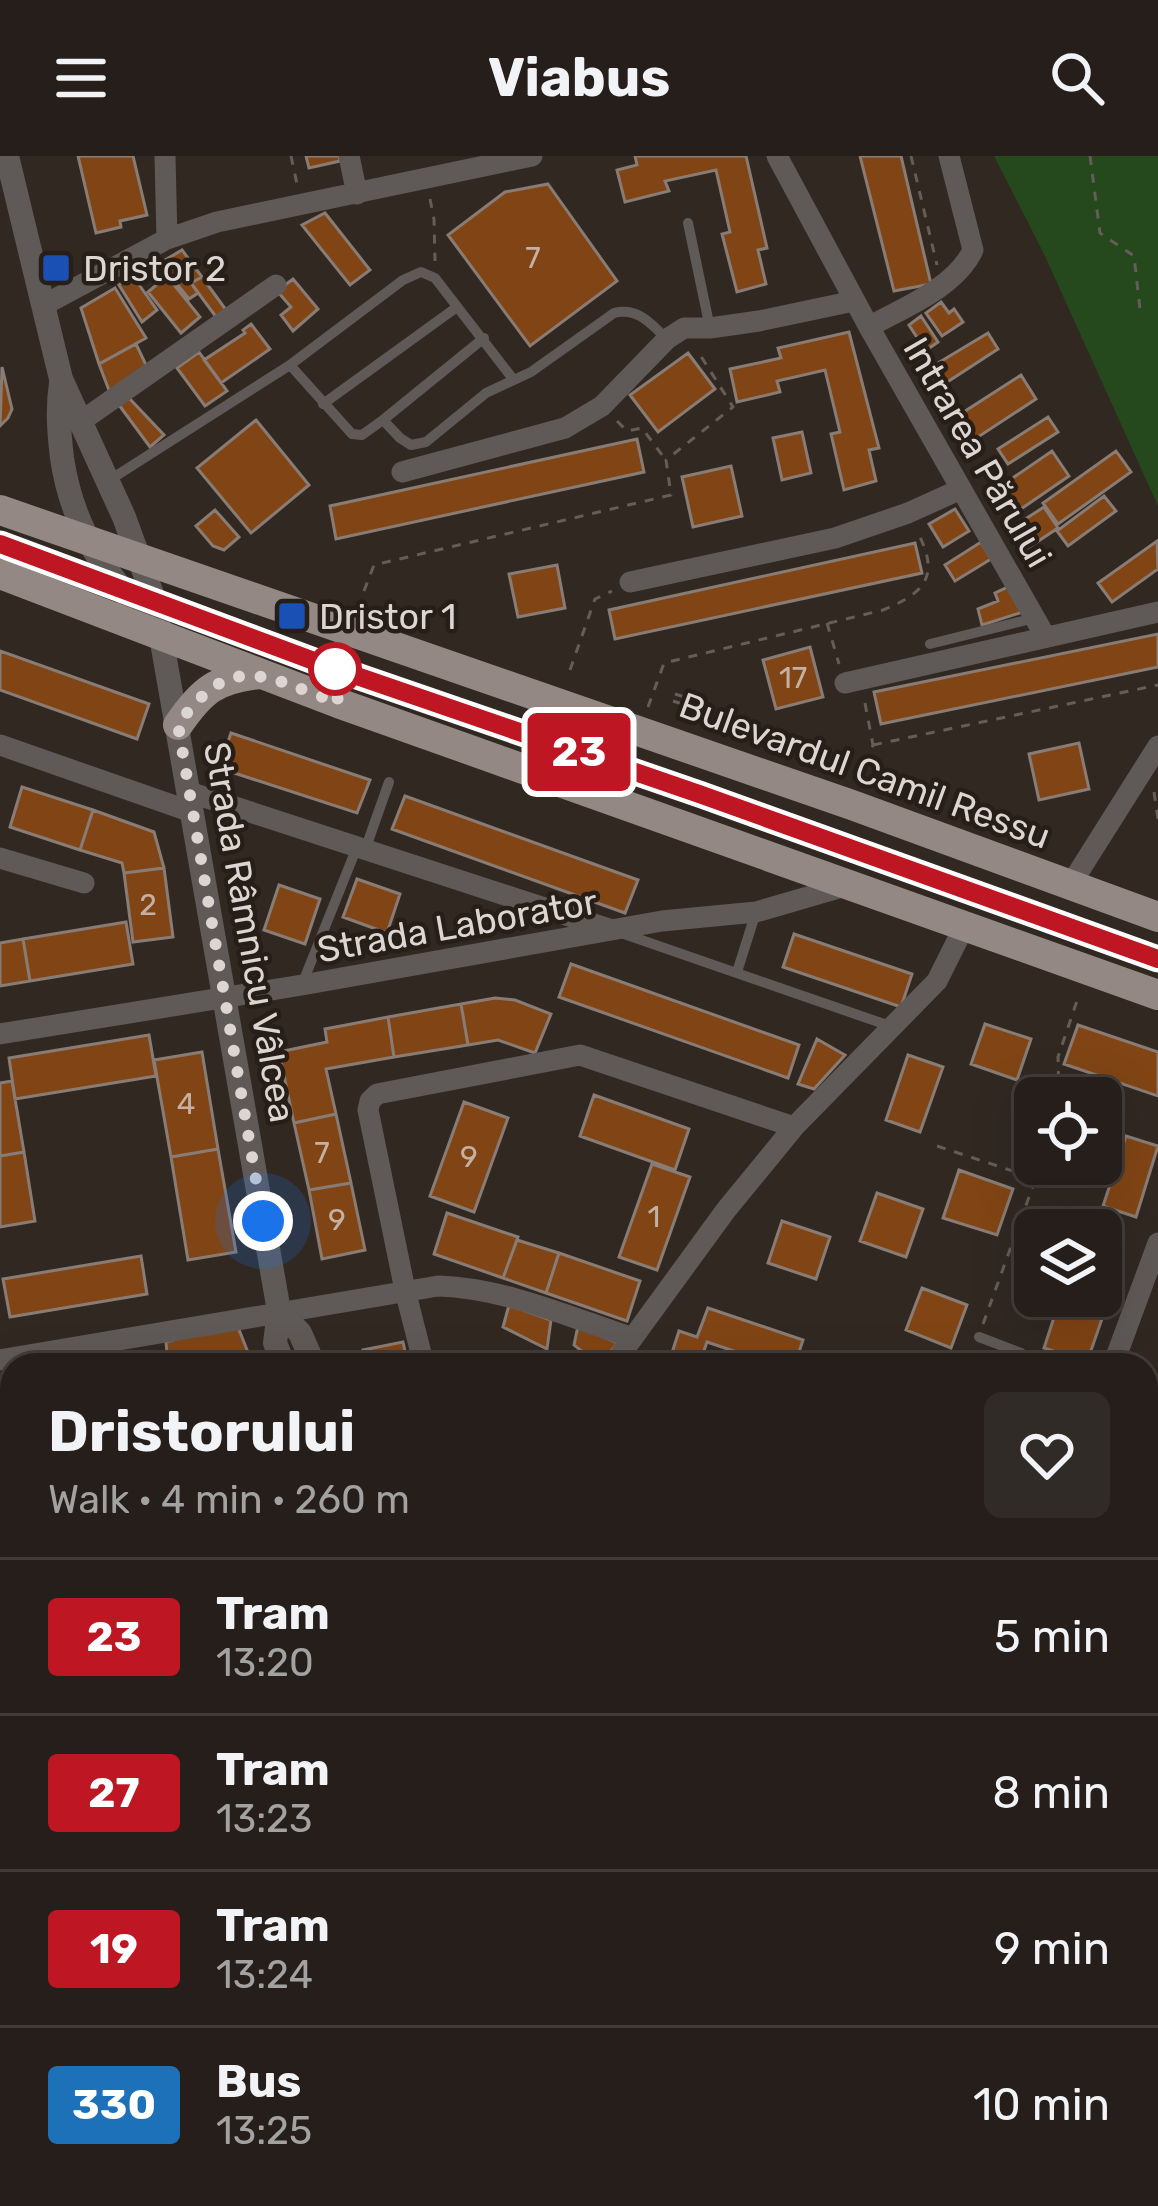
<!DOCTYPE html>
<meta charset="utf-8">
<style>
:root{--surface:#251e1a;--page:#312b27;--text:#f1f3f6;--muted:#a3a2a2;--line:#423c39}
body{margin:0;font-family:Rubik,sans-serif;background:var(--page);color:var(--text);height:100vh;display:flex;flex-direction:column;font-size:45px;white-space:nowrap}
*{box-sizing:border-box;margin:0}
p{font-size:39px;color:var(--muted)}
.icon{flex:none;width:66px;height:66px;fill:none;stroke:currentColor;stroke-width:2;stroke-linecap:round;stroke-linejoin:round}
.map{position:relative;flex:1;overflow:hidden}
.details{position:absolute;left:0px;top:1197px;width:1158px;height:855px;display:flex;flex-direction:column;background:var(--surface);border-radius:36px 36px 0 0;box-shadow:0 12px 48px #0002,0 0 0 3px var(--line)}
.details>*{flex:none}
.badge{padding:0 24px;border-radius:9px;font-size:42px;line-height:78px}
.tools{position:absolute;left:1014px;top:921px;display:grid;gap:24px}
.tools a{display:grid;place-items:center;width:108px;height:108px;border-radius:18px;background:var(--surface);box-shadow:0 12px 48px #0002,0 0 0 3px var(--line);font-size:60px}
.you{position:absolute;width:60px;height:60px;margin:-30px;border:9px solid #fff;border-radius:50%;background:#1a73e8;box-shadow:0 0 0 18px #1a73e833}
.map>.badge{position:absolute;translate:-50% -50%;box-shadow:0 0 0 6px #fff}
.round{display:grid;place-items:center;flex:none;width:126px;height:126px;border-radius:18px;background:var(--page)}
.headline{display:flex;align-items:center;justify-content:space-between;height:204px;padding:0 48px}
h1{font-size:57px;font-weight:700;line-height:90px}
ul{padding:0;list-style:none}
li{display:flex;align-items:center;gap:36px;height:156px;padding:0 48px;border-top:3px solid var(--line)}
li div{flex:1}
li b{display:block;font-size:45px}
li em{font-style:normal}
li .badge{min-width:132px;font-weight:700;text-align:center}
header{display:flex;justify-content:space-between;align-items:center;height:156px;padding:0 48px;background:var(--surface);font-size:54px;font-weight:700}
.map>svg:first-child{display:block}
.green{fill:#25481d}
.building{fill:#814515;stroke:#887c75;stroke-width:3}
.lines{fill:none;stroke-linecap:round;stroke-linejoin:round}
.path{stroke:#655d58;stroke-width:3;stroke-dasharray:9 9;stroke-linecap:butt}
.service{stroke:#5f5957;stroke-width:10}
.minor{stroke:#5f5957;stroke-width:21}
.tertiary{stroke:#5f5957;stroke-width:24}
.primary{stroke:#938883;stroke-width:30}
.tram{stroke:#ada5a2;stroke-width:3}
.line-casing{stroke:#fff;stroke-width:27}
.line{stroke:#be1622;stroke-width:18}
.walk{stroke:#dcd5d2;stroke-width:12;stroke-dasharray:0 21.6}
.transit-dot{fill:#1a4fb4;stroke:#271e18;stroke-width:4.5}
.stop-dot{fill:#fff;stroke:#be1622;stroke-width:6}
.labels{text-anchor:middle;stroke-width:9;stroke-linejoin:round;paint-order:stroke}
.number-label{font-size:30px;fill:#c5b1a3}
.poi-label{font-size:36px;fill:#dcd5d2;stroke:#271e18;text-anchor:start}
.street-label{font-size:36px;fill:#dcd5d2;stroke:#271e18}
</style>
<header><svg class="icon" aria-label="menu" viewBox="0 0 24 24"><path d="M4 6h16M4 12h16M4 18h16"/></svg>Viabus<svg class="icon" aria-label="search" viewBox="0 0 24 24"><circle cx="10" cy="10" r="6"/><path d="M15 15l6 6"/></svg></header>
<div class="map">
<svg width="1158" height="2050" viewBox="0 0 1158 2050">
<rect width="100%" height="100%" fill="#312822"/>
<!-- green -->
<path class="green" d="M 994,0 L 1158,0 L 1158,350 L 1044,98 Z"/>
<!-- building -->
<path class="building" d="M 78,0 L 133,0 L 147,59 L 120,65 L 121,71 L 96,77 Z
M 306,0 L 339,0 L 340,5 L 309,12 Z
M 635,0 L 746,0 L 767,92 L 758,94 L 766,128 L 737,136 L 722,78 L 730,76 L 716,14 L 665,25 L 669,35 L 625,46 L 617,14 L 637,9 Z
M 860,0 L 901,0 L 931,128 L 894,135 Z
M 548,28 L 617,125 L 530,190 L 448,79 L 505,36 Z
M 325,57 L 370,114 L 350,129 L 302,69 Z
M 182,94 L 202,121 L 191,127 L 198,137 L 189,143 L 160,107 Z
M 132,119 L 157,154 L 142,166 L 119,129 Z
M 167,120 L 200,161 L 181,177 L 148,136 Z
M 202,121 L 226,154 L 216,161 L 191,127 Z
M 293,123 L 318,153 L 293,175 L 281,159 L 291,151 L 277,135 Z
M 115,132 L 146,182 L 99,208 L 81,152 Z
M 941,146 L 949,157 L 954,153 L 963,166 L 942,180 L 926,157 Z
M 921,160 L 938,186 L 915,202 L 907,191 L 918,183 L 909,169 Z
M 251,168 L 270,193 L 221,227 L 204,204 L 245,177 L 243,174 Z
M 849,176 L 879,292 L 869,294 L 876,325 L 844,334 L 831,278 L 840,276 L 825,214 L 777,225 L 780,236 L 737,246 L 730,213 L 781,202 L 778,192 Z
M 988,177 L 998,193 L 938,232 L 928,213 Z
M 136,188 L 147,211 L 110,237 L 99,208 Z
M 199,196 L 227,235 L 205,250 L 177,212 Z
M 688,197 L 715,233 L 658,276 L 630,239 Z
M 2,211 L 12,253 L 8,262 L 0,270 Z
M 1021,219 L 1036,243 L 975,283 L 959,259 Z
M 129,242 L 164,279 L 150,291 L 119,249 Z
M 1048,261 L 1058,276 L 1008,308 L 998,293 Z
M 256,264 L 309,329 L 251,377 L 197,312 Z
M 802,276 L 811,317 L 782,324 L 773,282 Z
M 637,283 L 644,316 L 336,383 L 330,350 Z
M 1052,295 L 1069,320 L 1018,355 L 1001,330 Z
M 1116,295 L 1131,316 L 1058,368 L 1043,347 Z
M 731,310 L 742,360 L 693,371 L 682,321 Z
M 1104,340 L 1116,355 L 1068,390 L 1057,375 Z
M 1044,351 L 1058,372 L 1028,392 L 1013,371 Z
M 955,353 L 969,375 L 943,391 L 929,368 Z
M 215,354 L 239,381 L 224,394 L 213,390 L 196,370 Z
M 1157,385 L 1158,413 L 1112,446 L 1098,427 Z
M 981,386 L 991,403 L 955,425 L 945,409 Z
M 915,387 L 922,417 L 615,483 L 609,454 Z
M 557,409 L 565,452 L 518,461 L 509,418 Z
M 1010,430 L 1026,455 L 982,469 L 978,453 L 998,445 L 995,437 Z
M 1158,478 L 1158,511 L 881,568 L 874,536 Z
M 810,491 L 823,541 L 776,553 L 763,504 Z
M 0,495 L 149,548 L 137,583 L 0,534 Z
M 231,577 L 370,624 L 357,657 L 219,612 Z
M 1079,587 L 1089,633 L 1039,644 L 1029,598 Z
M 22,631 L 93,654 L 80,694 L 10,671 Z
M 405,640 L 638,724 L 625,757 L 392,673 Z
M 93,654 L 154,676 L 164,712 L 124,717 L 122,707 L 80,694 Z
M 164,712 L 173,781 L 133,786 L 124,717 Z
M 357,723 L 400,738 L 387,777 L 343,761 Z
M 279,729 L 320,743 L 305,788 L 264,774 Z
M 126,766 L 133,808 L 30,825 L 23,783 Z
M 794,778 L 912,818 L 901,851 L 783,811 Z
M 23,783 L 30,825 L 0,830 L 0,787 Z
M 571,808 L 799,889 L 788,922 L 559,841 Z
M 495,842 L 515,844 L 551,858 L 535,897 L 498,884 L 468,889 L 461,848 Z
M 461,848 L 468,889 L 394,901 L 388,861 Z
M 388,861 L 394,901 L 326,913 L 336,958 L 294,967 L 279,896 L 327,886 L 325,873 Z
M 985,868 L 1031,883 L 1017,924 L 971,908 Z
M 1078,869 L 1158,896 L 1158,940 L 1064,908 Z
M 149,879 L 156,920 L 15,943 L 9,902 Z
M 817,883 L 845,899 L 814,933 L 798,928 Z
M 202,896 L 218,993 L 171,1001 L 154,904 Z
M 908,899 L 943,911 L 920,976 L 886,964 Z
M 12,925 L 24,996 L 0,1000 L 0,927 Z
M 594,939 L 689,973 L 675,1014 L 580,980 Z
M 464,946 L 508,962 L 474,1056 L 430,1040 Z
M 336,958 L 351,1027 L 309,1034 L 294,967 Z
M 1126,980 L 1158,990 L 1136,1061 L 1103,1050 Z
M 218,993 L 236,1096 L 188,1104 L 171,1001 Z
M 24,996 L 35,1065 L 0,1071 L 0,1000 Z
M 652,1008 L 690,1021 L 657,1114 L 619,1101 Z
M 959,1014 L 1013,1033 L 997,1079 L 943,1062 Z
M 351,1027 L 365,1094 L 322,1103 L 309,1034 Z
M 877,1037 L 923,1053 L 906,1101 L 860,1085 Z
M 447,1057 L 518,1081 L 503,1122 L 434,1098 Z
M 782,1065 L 830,1081 L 816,1123 L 768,1107 Z
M 517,1084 L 559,1097 L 546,1137 L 503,1122 Z
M 559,1097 L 640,1125 L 627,1165 L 546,1137 Z
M 141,1100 L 147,1138 L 10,1161 L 3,1123 Z
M 922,1132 L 967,1149 L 951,1192 L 906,1174 Z
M 1059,1146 L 1103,1160 L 1087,1206 L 1044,1192 Z
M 509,1149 L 551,1164 L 547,1193 L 503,1171 Z
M 708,1152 L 803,1184 L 795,1208 L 798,1209 L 775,1209 L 707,1186 L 699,1209 L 668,1209 L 679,1175 L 697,1181 Z
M 236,1166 L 253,1209 L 168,1209 L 166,1186 Z
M 578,1170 L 618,1187 L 599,1209 L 574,1189 Z
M 403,1186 L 408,1209 L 366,1209 L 363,1194 Z
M 1158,1232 L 1158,1270 L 1146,1266 Z
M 1146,1344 L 1158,1348 L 1158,1400 L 1146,1396 Z
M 0,1356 L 12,1415 L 12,1430 L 0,1432 Z
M 12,1441 L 12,1462 L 0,1463 L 0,1442 Z
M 12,1477 L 12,1496 L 0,1497 L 0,1478 Z
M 12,1498 L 12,1530 L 0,1532 L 0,1500 Z
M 7,1538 L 7,1544 L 12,1544 L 12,1567 L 0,1568 L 0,1539 Z
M 12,1649 L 12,1859 L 6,1860 L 0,1782 L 0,1650 Z
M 1156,1651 L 1158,1652 L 1158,1692 L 1152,1696 L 1146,1693 L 1146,1655 Z
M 1147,1763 L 1158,1766 L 1158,1806 L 1146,1802 Z
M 1146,1873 L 1158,1877 L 1158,1914 L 1146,1910 Z
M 0,1997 L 12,2005 L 12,2037 L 0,2028 Z
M 82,2040 L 132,2040 L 129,2050 L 78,2050 Z
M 284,2040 L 333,2040 L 329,2050 L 281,2050 Z
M 442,2040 L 466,2041 L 568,2040 L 565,2050 L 495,2050 L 475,2043 L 473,2050 L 433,2050 L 434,2047 L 439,2049 Z
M 925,2040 L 961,2040 L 957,2050 L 922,2050 Z"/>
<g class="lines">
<!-- path -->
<path class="path" d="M 291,0 L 297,28
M 911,0 L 937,109
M 1090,0 L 1100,77 L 1134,100 L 1140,153
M 430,43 L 434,63 L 435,105
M 617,265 L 627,275 L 642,272 L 665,303
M 364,435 L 374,409 L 671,339 L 666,304 L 733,251 L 697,194
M 827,467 L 839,508
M 570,514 L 595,443 L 612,435
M 675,538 L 713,550
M 673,545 L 711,557
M 648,551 L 664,507 L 883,454 C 927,436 940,419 917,375
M 873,589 L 1158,529
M 860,625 L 873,589 L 864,542
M 1154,636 L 1158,663
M 1059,942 L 1058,901 L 1079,839
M 937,990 L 1052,1028
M 983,1168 L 1041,1008
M 15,2050 L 30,2044 L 36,2045"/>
<!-- service -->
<path class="service" d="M 688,67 L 710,172
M 290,209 L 352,278 L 362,279 L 383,264 L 400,282 L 411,289 L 426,286 L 486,237 L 531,216 L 614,157 C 638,151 651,168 667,183
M 323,248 L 457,151
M 383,264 L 484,182
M 108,325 L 290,209 L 403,124 L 421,116 L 435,122 L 513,223
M 930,488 L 1035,462
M 365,694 L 389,626
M 624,778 L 890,870
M 737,816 L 756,756
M 303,826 L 357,691
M 979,1181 L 1021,1197 L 1029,1209
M 157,2050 L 161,2040
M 253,2050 L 256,2040
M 637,2050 L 640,2040"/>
<!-- minor -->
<path class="minor" d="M 165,0 L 167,83
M 349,0 L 357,38
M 777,0 L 869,171 L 1045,480
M 44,149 L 167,83 L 217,66 L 532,0
M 869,171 C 904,151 955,132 973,94 L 949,0
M 80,266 L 276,129
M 402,316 L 565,272 L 602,250 L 667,183 L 684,172 L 710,172 L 759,165 L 854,145
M 630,426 L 835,382 L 908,357 L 961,333
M 845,527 L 1158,456
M 0,589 L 192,656
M 189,636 L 609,773
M 0,702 L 84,727
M 1071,728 L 1158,590
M 0,878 L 302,829 L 662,765 L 756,756 L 849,729
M 0,1204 L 438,1130 C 505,1132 569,1161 633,1182
M 424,1209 L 405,1134 L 368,954 L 370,945 L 377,938 L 580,899 L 794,971
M 613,1209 L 726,1054 L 794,971 L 937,825 L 965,769
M 1113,1209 L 1158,1087
M 0,1297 L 12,1368
M 0,1618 L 12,1617
M 1146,1717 L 1158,1721
M 1146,1849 L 1158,1853
M 0,1918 L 12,1883
M 714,2040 L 743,2050
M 53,2050 L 56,2040
M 990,2050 L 992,2040"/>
<!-- tertiary -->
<path class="tertiary" d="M 7,0 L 61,223 L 124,361 L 155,446 L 279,1155 L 275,1187 L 284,1209
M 61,227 C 57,253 59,276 62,302 C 74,382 110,421 161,479
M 279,1155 L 300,1177 L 314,1209
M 1146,1599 L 1158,1588
M 367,2050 L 371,2040
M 400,2050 L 403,2040
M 872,2050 L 876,2040"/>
<!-- primary -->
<path class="primary" d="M 0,354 L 852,649 L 1158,761
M 0,418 L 338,547 L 1158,839
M 178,569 C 202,534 216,523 259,518"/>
<!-- tram -->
<path class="tram" d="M 0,388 L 322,508 L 658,623 L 1158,803"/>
</g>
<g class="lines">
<!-- line casing -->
<g class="line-casing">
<path id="line" d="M 0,388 L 322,508 L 702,639 L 1158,803"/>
</g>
<!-- line -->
<use href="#line" class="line"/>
<!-- walk -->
<path class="walk" d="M 263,1065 L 178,569 C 231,494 265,520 338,547 L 335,513"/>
</g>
<!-- markers -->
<g class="transit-dot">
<rect x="41" y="97" width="30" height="30" rx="6"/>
<rect x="277" y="445" width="30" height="30" rx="6"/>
</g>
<circle class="stop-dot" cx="335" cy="513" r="24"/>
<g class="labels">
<!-- number labels -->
<g class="number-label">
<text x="533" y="112">7</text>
<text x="793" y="532">17</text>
<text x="148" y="759">2</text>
<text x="186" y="958">4</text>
<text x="322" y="1007">7</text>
<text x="469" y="1011">9</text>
<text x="654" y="1071">1</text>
<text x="337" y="1074">9</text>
</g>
<!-- poi labels -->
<g class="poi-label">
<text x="83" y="125">Dristor 2</text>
<text x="319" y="473">Dristor 1</text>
</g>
<!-- street labels -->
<g class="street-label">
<text transform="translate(978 296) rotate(60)" y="13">Intrarea Părului</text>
<text transform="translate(865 614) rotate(20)" y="13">Bulevardul Camil Ressu</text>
<text transform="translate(457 769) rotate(-10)" y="13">Strada Laborator</text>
<text transform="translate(250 776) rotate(80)" y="13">Strada Râmnicu Vâlcea</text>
</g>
</g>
</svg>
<div class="tools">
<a><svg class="icon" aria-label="locate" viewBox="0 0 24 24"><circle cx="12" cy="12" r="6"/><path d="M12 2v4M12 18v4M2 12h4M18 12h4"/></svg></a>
<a><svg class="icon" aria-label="layers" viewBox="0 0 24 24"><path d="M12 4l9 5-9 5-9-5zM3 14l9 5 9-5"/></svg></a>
</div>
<div class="you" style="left:263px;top:1065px"></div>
<b class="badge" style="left:579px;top:596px;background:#be1622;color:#fff">23</b>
<section class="details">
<div class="headline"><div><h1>Dristorului</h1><p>Walk · 4 min · 260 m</p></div><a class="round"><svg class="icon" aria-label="heart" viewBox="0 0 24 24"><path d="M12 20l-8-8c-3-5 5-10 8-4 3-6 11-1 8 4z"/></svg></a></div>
<ul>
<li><span class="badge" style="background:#be1622;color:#fff">23</span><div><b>Tram</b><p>13:20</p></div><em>5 min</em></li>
<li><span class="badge" style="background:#be1622;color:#fff">27</span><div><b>Tram</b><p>13:23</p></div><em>8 min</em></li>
<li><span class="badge" style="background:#be1622;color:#fff">19</span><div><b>Tram</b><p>13:24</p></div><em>9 min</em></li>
<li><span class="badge" style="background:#1d71b8;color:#fff">330</span><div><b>Bus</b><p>13:25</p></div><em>10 min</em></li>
</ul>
</section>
</div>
